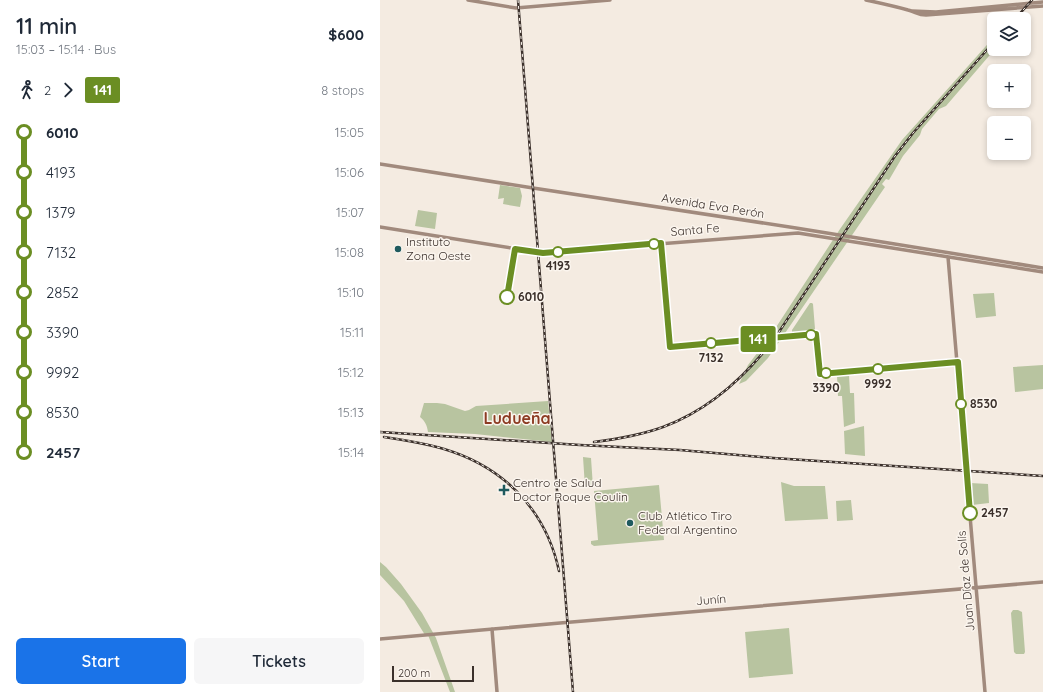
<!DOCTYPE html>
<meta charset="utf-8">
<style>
:root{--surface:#fff;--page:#f6f6f7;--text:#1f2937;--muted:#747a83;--accent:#1a73e8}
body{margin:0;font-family:Quicksand,sans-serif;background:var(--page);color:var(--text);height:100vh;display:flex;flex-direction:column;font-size:15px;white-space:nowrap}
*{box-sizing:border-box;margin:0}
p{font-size:13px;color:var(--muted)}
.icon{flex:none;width:22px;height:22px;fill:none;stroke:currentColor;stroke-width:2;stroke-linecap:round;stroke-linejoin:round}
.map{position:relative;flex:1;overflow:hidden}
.panel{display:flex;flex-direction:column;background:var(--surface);width:380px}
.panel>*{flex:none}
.badge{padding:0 8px;border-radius:3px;font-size:14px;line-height:26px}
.fabs{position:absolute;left:607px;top:12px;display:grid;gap:8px}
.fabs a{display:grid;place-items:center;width:44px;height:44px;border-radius:6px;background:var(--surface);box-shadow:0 2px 6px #0003;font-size:20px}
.scale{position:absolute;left:12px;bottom:10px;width:82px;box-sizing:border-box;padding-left:4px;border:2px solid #3b302b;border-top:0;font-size:11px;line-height:14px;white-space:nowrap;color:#3b302b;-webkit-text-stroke:3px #fbf5ee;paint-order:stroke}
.map>.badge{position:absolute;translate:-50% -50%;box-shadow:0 0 0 2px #fff}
.legs{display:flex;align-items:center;gap:6px;height:44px;padding:0 16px;font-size:13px}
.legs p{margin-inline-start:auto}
.headline{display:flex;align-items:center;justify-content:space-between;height:68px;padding:0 16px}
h1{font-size:22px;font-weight:600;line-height:30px}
.button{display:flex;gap:8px;margin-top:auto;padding:8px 16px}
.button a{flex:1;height:46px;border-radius:6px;background:var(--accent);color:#fff;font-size:16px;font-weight:600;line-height:46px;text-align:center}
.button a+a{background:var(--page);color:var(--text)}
ul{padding:0 16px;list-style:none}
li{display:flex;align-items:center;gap:14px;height:40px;font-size:15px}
li i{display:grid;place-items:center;width:6px;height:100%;margin:0 5px;background:currentColor}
li i::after{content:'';width:10px;height:10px;margin:-5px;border:3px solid;border-radius:50%;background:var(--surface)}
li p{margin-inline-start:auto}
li:first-child i{background:linear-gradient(#0000 50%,currentColor 0)}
li:last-child i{background:linear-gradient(currentColor 50%,#0000 0)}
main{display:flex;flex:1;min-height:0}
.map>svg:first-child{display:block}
.green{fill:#b8c4a0}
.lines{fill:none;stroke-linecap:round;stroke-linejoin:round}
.secondary{stroke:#a18a7d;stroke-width:3.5}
.rail-casing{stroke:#3b302b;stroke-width:2.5}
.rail{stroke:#fbf5ee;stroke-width:1;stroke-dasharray:3;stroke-linecap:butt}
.line-1-casing{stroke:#fff;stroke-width:9}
.line-1{stroke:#6b8e23;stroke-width:6}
.stop-1-dot{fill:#fff;stroke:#6b8e23;stroke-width:2}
.poi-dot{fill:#1f5a5e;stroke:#fbf5ee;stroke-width:1.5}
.labels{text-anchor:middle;stroke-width:3;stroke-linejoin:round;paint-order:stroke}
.street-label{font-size:12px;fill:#3b302b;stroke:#fbf5ee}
.poi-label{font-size:12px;fill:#3b302b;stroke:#fbf5ee;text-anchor:start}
.stop-label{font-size:12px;font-weight:bold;fill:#3b302b;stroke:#fbf5ee}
.district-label{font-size:16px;font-weight:bold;fill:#8c3b22;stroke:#fbf5ee}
</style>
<main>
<section class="panel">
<div class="headline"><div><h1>11 min</h1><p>15:03 – 15:14 · Bus</p></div><b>$600</b></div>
<div class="legs"><svg class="icon" aria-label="walk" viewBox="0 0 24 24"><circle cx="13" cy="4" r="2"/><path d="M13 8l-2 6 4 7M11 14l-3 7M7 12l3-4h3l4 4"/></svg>2<svg class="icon" aria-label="forward" viewBox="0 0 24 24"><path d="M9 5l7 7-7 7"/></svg><b class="badge" style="background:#6b8e23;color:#fff">141</b><p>8 stops</p></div>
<ul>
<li><i style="color:#6b8e23"></i><b>6010</b><p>15:05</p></li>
<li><i style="color:#6b8e23"></i><span>4193</span><p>15:06</p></li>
<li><i style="color:#6b8e23"></i><span>1379</span><p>15:07</p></li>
<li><i style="color:#6b8e23"></i><span>7132</span><p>15:08</p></li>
<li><i style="color:#6b8e23"></i><span>2852</span><p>15:10</p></li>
<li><i style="color:#6b8e23"></i><span>3390</span><p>15:11</p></li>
<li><i style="color:#6b8e23"></i><span>9992</span><p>15:12</p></li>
<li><i style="color:#6b8e23"></i><span>8530</span><p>15:13</p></li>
<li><i style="color:#6b8e23"></i><b>2457</b><p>15:14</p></li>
</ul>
<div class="button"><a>Start</a><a>Tickets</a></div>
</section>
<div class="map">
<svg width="663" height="692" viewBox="0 0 663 692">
<rect width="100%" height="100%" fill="#f4ebe1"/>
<!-- green -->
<path class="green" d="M 614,37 L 615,49 L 566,106 L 559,109 L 542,129 L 540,135 L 523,156 L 509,180 L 506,179 L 502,184 L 505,187 L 388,358 L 366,381 L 359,384 L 368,365 L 391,335 L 460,229 L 522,140 Z
M 120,185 L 140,188 L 142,196 L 140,207 L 123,204 L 124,198 L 118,199 Z
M 38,210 L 57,213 L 55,229 L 35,226 Z
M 614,293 L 616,316 L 596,318 L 593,294 Z
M 430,303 L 432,303 L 433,304 L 435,329 L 434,331 L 412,333 L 412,330 Z
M 663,365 L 663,389 L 635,392 L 633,367 Z
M 469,375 L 470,393 L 474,393 L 475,423 L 464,427 L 462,396 L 458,396 L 457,376 Z
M 168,401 L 172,442 L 95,434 L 48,432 C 47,425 45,421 40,417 L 44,403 L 57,403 L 65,404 L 85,411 L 89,410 L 96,406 Z
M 484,426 L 485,456 L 465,454 L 464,431 Z
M 203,457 L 211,458 L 213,487 L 205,487 Z
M 401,482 L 414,486 L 445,486 L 448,519 L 405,521 Z
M 590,483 L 608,484 L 609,503 L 592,505 Z
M 279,485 L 284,540 L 214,546 L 211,544 L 211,541 L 218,540 L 214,491 Z
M 471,500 L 473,520 L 457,521 L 456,501 Z
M 0,562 L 6,567 L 21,584 L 42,613 L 56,638 L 75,692 L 70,692 L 48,635 L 45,635 L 24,601 L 0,575 Z
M 633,610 L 638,610 L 642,612 L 645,652 L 644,654 L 636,654 L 634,652 L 631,613 Z
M 409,628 L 413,674 L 369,678 L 365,632 Z"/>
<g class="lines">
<!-- secondary -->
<path class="secondary" d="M 88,0 L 136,8 L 230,0
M 486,0 C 500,3 514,6 528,10 C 536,12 538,15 546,15 L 663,6
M 532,11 L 556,12 L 663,2
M 0,164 L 153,188 L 416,228 L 663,268
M 0,227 L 163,253 L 418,233 L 663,272
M 568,257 L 605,692
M 112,629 L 117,692
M 0,639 L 180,623 L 663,582"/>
<!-- rail casing -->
<g class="rail-casing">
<path id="rail" d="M 138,0 L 193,692
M 635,19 L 652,0
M 0,432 L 200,445 L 300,450 L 393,458 L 663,476
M 4,437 C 24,440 44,443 64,449 C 124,467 166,510 179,571
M 214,442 C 238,439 261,435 283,427 C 329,410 366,376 395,338 L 515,156 L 533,133 L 614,42"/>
</g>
<!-- rail -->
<use href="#rail" class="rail"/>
</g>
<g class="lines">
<!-- line-1 casing -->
<g class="line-1-casing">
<path id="line-1" d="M 127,297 L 135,249 L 163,253 L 281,243 L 290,347 L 436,334 L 440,374 L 578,362 L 590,513"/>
</g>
<!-- line-1 -->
<use href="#line-1" class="line-1"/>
</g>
<!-- markers -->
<g class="stop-1-dot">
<circle cx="274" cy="244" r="5"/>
<circle cx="178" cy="252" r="5"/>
<circle cx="127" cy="297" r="7"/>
<circle cx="431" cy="335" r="5"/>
<circle cx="331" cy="343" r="5"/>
<circle cx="498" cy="369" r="5"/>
<circle cx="446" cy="373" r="5"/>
<circle cx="581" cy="404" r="5"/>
<circle cx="590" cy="513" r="7"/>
</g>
<g class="poi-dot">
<circle cx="18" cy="249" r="4"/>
<path d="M122 484h4v4h4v4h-4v4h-4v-4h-4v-4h4z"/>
<circle cx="250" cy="523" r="4"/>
</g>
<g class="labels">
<!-- street labels -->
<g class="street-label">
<text transform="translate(333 206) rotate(9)" y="4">Avenida Eva Perón</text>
<text transform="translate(315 230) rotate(-5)" y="4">Santa Fe</text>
<text transform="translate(586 581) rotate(-95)" y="4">Juan Díaz de Solís</text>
<text transform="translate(331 600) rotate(-5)" y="4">Junín</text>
</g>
<!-- poi labels -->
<g class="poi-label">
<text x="26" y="246">Instituto<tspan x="26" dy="14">Zona Oeste</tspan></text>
<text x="133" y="487">Centro de Salud<tspan x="133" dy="14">Doctor Roque Coulin</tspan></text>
<text x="258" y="520">Club Atlético Tiro<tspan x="258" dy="14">Federal Argentino</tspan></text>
</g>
<!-- stop labels -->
<g class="stop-label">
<text x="178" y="270">4193</text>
<text x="138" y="301" text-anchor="start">6010</text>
<text x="331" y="362">7132</text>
<text x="498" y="388">9992</text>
<text x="446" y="392">3390</text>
<text x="590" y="408" text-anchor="start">8530</text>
<text x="601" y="517" text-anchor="start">2457</text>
</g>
<!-- district labels -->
<g class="district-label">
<text x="137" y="424">Ludueña</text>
</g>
</g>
</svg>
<div class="fabs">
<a><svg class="icon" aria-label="layers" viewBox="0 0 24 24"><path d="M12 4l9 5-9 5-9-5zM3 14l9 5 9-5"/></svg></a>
<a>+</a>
<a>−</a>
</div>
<div class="scale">200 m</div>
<b class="badge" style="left:378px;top:339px;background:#6b8e23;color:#fff">141</b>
</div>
</main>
